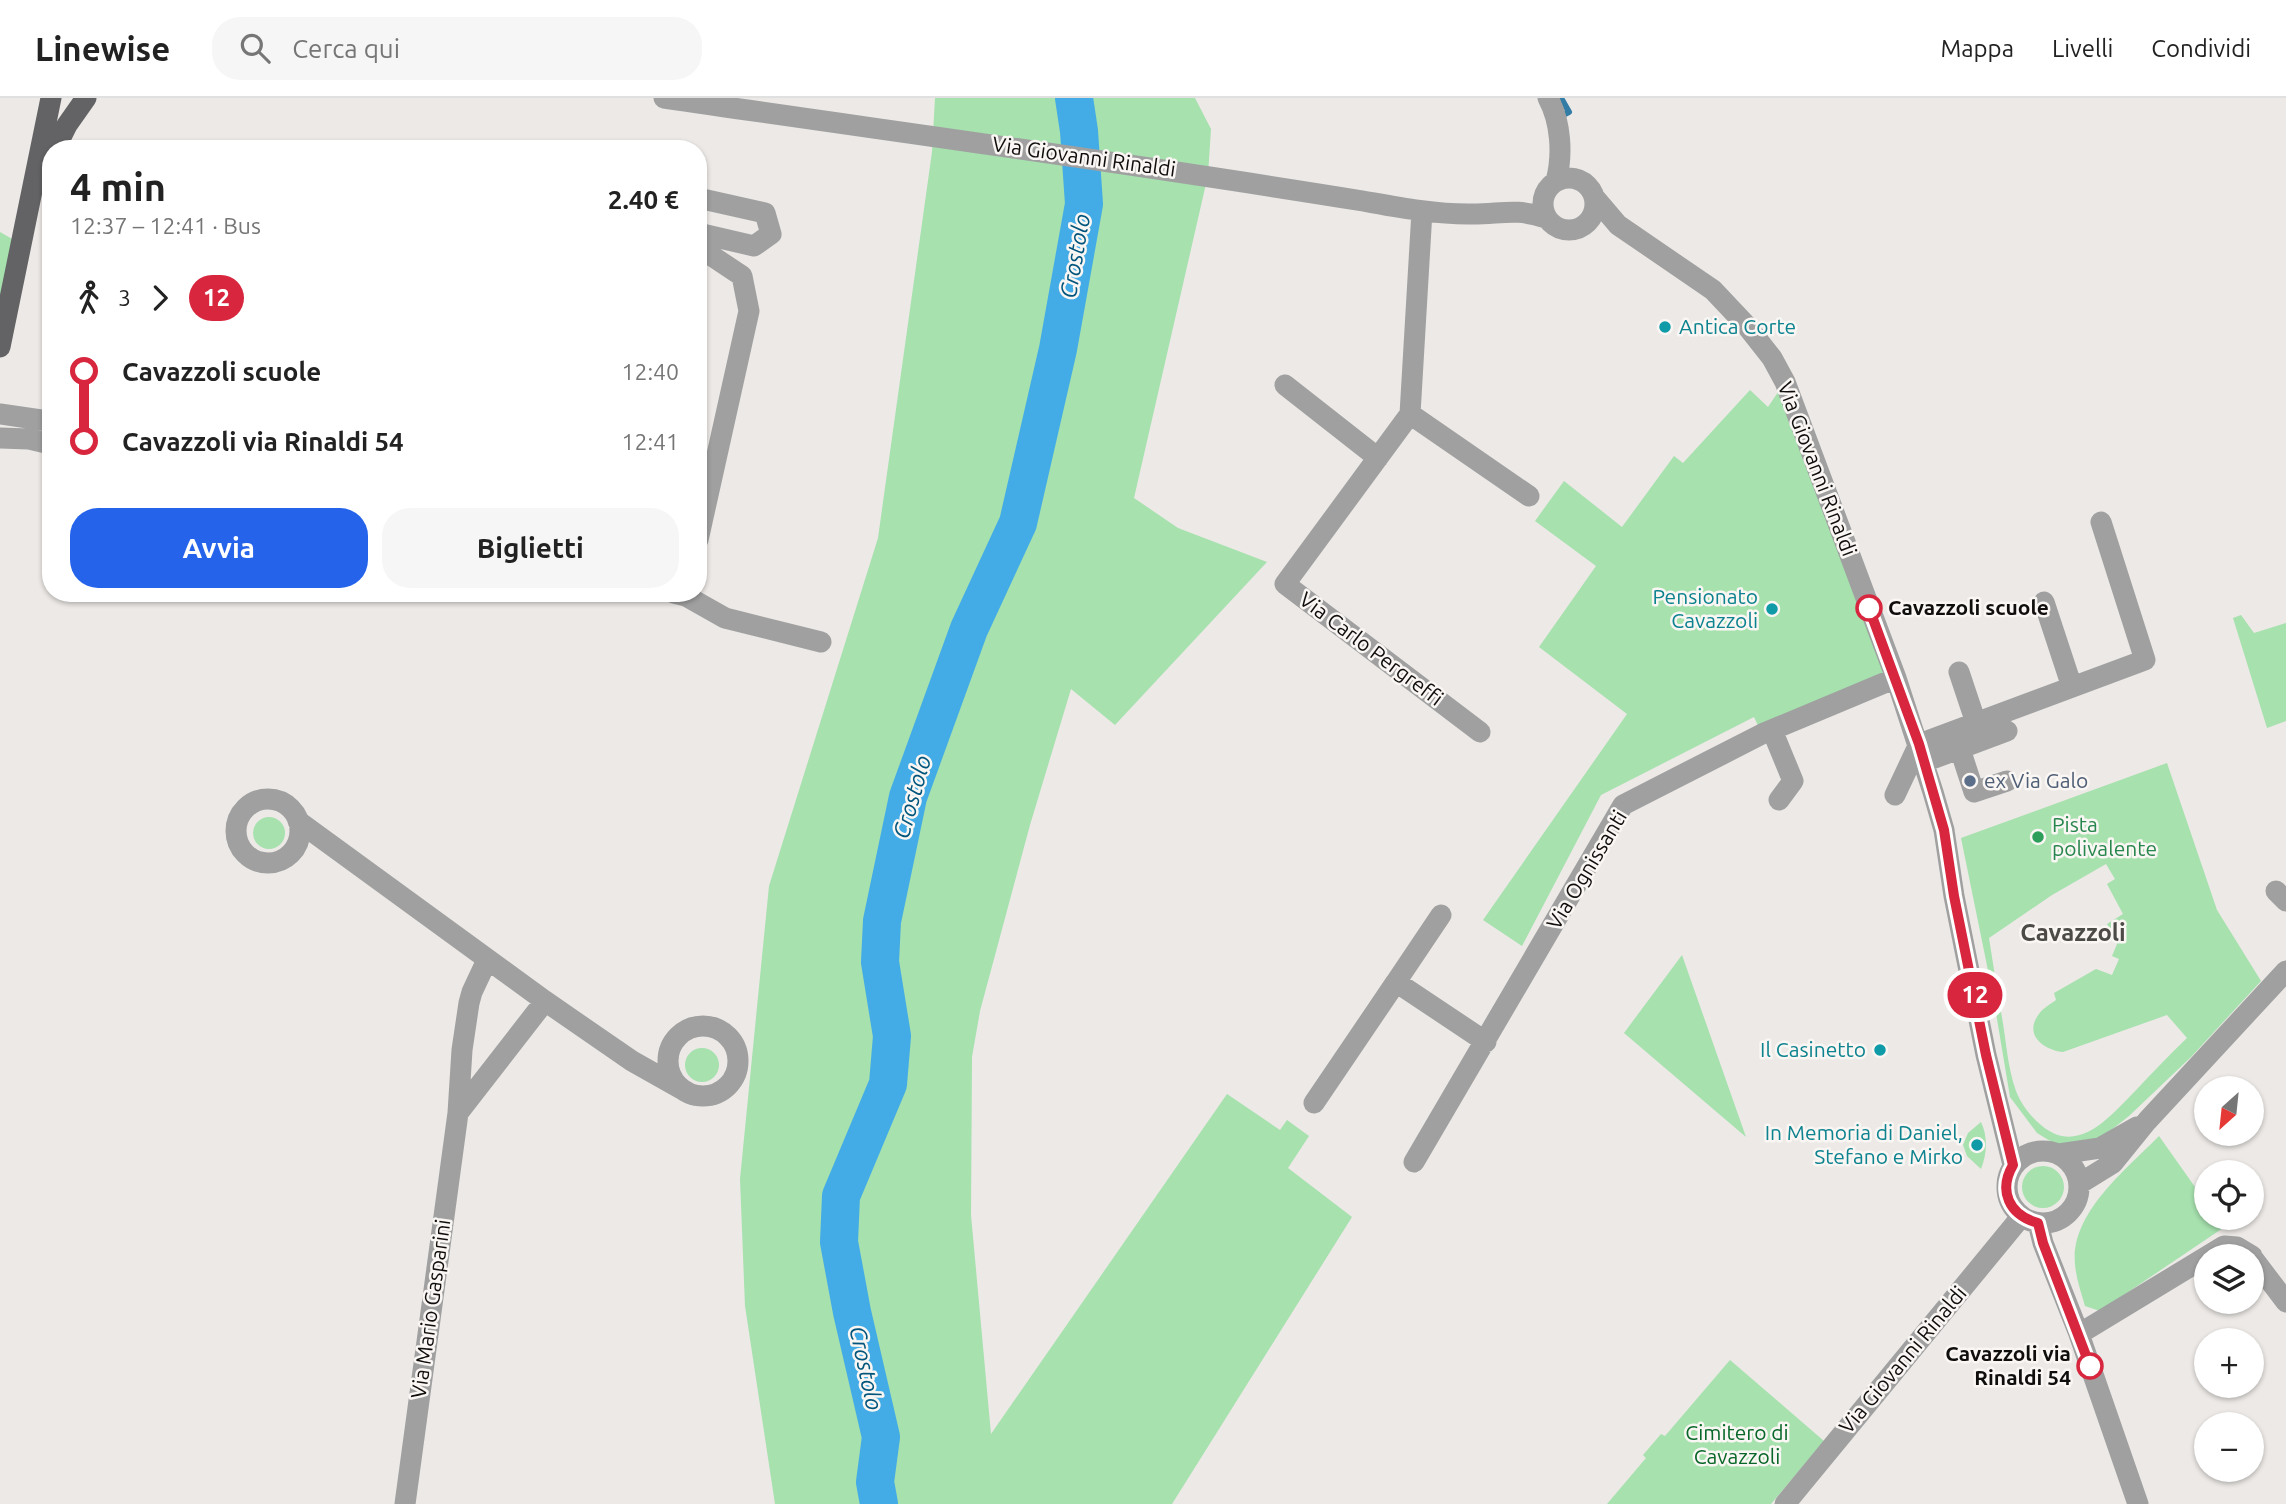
<!DOCTYPE html>
<html lang="it">
<meta charset="utf-8">
<style>
:root{--surface:#fff;--page:#f6f6f6;--text:#222;--muted:#767676;--line:#e0e0e0;--accent:#2563eb}
body{margin:0;font-family:Ubuntu,sans-serif;background:var(--page);color:var(--text);height:100vh;display:flex;flex-direction:column;font-size:26px;white-space:nowrap}
*{box-sizing:border-box;margin:0}
p{font-size:23px;color:var(--muted)}
.icon{flex:none;width:38px;height:38px;fill:none;stroke:currentColor;stroke-width:2;stroke-linecap:round;stroke-linejoin:round}
.map{position:relative;flex:1;overflow:hidden}
.drawer{position:absolute;left:42px;top:42px;width:665px;height:462px;display:flex;flex-direction:column;background:var(--surface);border-radius:28px;box-shadow:0 2px 5px #0004}
.drawer>*{flex:none}
.badge{padding:0 14px;border-radius:23px;font-size:24px;line-height:46px}
.needle{width:46px;rotate:207deg}
.fabs{position:absolute;left:2194px;top:978px;display:grid;gap:14px}
.fabs a{display:grid;place-items:center;width:70px;height:70px;border-radius:50%;background:var(--surface);box-shadow:0 2px 5px #0004;font-size:35px}
.map>.badge{position:absolute;translate:-50% -50%;box-shadow:0 0 0 4px #fff}
.legs{display:flex;align-items:center;gap:10px;height:77px;padding:0 28px;font-size:23px}
.legs p{margin-inline-start:auto}
.overview{display:flex;align-items:center;justify-content:space-between;height:119px;padding:0 28px}
h1{font-size:38px;font-weight:700;line-height:52px}
.primary-button{display:flex;gap:14px;margin-top:auto;padding:14px 28px}
.primary-button a{flex:1;height:80px;border-radius:28px;background:var(--accent);color:#fff;font-size:28px;font-weight:700;line-height:80px;text-align:center}
.primary-button a+a{background:var(--page);color:var(--text)}
ul{padding:0 28px;list-style:none}
li{display:flex;align-items:center;gap:24px;height:70px;font-size:26px}
li i{display:grid;place-items:center;width:10px;height:100%;margin:0 9px;background:currentColor}
li i::after{content:'';width:18px;height:18px;margin:-9px;border:5px solid;border-radius:50%;background:var(--surface)}
li p{margin-inline-start:auto}
li:first-child i{background:linear-gradient(#0000 50%,currentColor 0)}
li:last-child i{background:linear-gradient(currentColor 50%,#0000 0)}
header{display:flex;align-items:center;gap:42px;box-sizing:border-box;height:98px;padding:0 35px;background:var(--surface);border-bottom:2px solid var(--line)}
header strong{font-size:33px}
nav{display:flex;gap:38px;margin-inline-start:auto;font-size:24px}
.search{width:490px;height:63px;background:var(--page);display:flex;align-items:center;gap:18px;box-sizing:border-box;padding:0 24px;border-radius:28px;color:var(--muted);font-size:26px}
.map>svg:first-child{display:block}
.green{fill:#a6e1ae}
.lines{fill:none;stroke-linecap:round;stroke-linejoin:round}
.stream{stroke:#337ca5;stroke-width:6}
.river{stroke:#43abe6;stroke-width:38}
.minor{stroke:#a0a0a1;stroke-width:21}
.major{stroke:#636365;stroke-width:21}
.line-1-casing{stroke:#fff;stroke-width:16}
.line-1{stroke:#d7263d;stroke-width:10}
.culture-dot{fill:#0f9aa8;stroke:#f9f6f3;stroke-width:2.5}
.stop-1-dot{fill:#fff;stroke:#d7263d;stroke-width:3.5}
.service-dot{fill:#5c6f8a;stroke:#f9f6f3;stroke-width:2.5}
.leisure-dot{fill:#2e9e5b;stroke:#f9f6f3;stroke-width:2.5}
.labels{text-anchor:middle;stroke-width:5;stroke-linejoin:round;paint-order:stroke}
.street-label{font-size:21px;fill:#0f0e0d;stroke:#f9f6f3}
.culture-label{font-size:21px;fill:#0d838f;stroke:#f9f6f3;text-anchor:end}
.stop-label{font-size:21px;font-weight:bold;fill:#0f0e0d;stroke:#f9f6f3;text-anchor:start}
.service-label{font-size:21px;fill:#4e5e75;stroke:#f9f6f3;text-anchor:start}
.leisure-label{font-size:21px;fill:#27864d;stroke:#f9f6f3;text-anchor:start}
.park-label{font-size:21px;fill:#086728;stroke:#f9f6f3}
.water-label{font-size:23px;font-style:italic;fill:#00557c;stroke:#f9f6f3}
.quarter-label{font-size:24px;font-weight:bold;fill:#4c4a47;stroke:#f9f6f3}
</style>
<header>
<strong>Linewise</strong>
<div class="search"><svg class="icon" aria-label="search" viewBox="0 0 24 24"><circle cx="10" cy="10" r="6"/><path d="M15 15l6 6"/></svg>Cerca qui</div>
<nav><a>Mappa</a><a>Livelli</a><a>Condividi</a></nav>
</header>
<div class="map">
<svg width="2286" height="1406" viewBox="0 0 2286 1406">
<rect width="100%" height="100%" fill="#ece9e6"/>
<!-- green -->
<path class="green" d="M 935,0 L 1195,0 L 1211,31 L 1208,77 L 1134,400 L 1178,430 L 1267,464 L 1115,627 L 1071,591 L 1030,727 L 980,913 L 972,959 L 971,1117 L 991,1336 L 1227,996 L 1280,1032 L 1287,1022 L 1309,1038 L 1288,1070 L 1352,1119 L 1172,1406 L 775,1406 L 745,1208 L 740,1081 L 769,788 L 878,440 L 932,54 Z
M 0,134 L 14,142 L 0,207 Z
M 1785,284 L 1896,580 L 1762,636 L 1754,619 L 1601,697 L 1522,848 L 1483,822 L 1627,616 L 1539,549 L 1596,468 L 1535,423 L 1564,383 L 1622,429 L 1674,358 L 1683,365 L 1750,292 L 1768,309 Z
M 2241,517 L 2254,535 L 2286,525 L 2286,623 L 2267,630 L 2233,520 Z
M 2167,665 L 2217,812 L 2261,883 L 2191,959 L 2129,1018 L 2101,1040 L 2060,1049 L 2037,1035 L 2010,999 L 1996,915 L 2001,914 C 2006,939 2007,968 2016,993 C 2021,1006 2030,1018 2041,1027 C 2079,1060 2113,1015 2138,990 C 2154,973 2170,956 2187,940 L 2167,917 L 2063,954 C 2044,952 2023,937 2039,916 C 2043,910 2051,906 2056,902 L 2054,895 L 2096,871 L 2112,877 L 2119,861 L 2112,858 L 2117,846 L 2107,826 L 2123,816 L 2107,786 L 2115,781 L 2106,766 L 2052,797 L 1989,840 L 1997,891 L 1992,892 L 1961,740 Z
M253 735a16 16 0 1 1 32 0a16 16 0 1 1-32 0Z
M 1682,857 L 1746,1039 L 1624,935 Z
M685 967a17 17 0 1 1 34 0a17 17 0 1 1-34 0Z
M 1981,1024 C 1988,1039 1987,1056 1981,1071 L 1967,1058 L 1963,1047 L 1968,1035 Z
M 2159,1038 L 2207,1106 L 2207,1120 L 2217,1120 L 2223,1130 L 2100,1213 L 2085,1208 C 2081,1194 2076,1180 2075,1166 C 2070,1115 2127,1071 2159,1038 Z
M2022 1089a21 21 0 1 1 42 0a21 21 0 1 1-42 0Z
M 1730,1262 L 1824,1343 L 1771,1406 L 1607,1406 L 1646,1360 L 1643,1357 L 1661,1336 L 1665,1338 Z"/>
<g class="lines">
<!-- stream -->
<path class="stream" d="M 1561,0 L 1569,14 L 1565,16"/>
<!-- river -->
<path class="river" d="M 879,1406 L 875,1384 L 881,1339 L 852,1214 L 839,1144 L 841,1098 L 888,986 L 892,938 L 880,864 L 882,823 L 908,699 L 969,531 L 1018,425 L 1058,251 L 1084,106 L 1079,33 L 1074,0"/>
<!-- minor -->
<path class="minor" d="M 664,0 C 897,34 1130,65 1363,103 C 1397,109 1433,116 1468,116 C 1499,117 1514,109 1546,120
M 1548,0 C 1561,24 1563,57 1556,83
M1543 106a26 26 0 1 1 52 0a26 26 0 1 1-52 0Z
M 698,100 L 765,115 L 771,136 L 754,148 L 698,135
M 1595,100 L 1618,127 L 1713,192 L 1746,227 L 1772,260 L 1785,284 L 1896,580 L 1933,694 L 1944,732 L 1954,798 L 1986,957 L 2013,1067
M 1422,113 L 1410,316 L 1529,398
M 698,153 L 706,154 L 742,178 L 749,213 L 698,442
M 1285,287 L 1378,360
M 0,316 L 48,323 L 51,327
M 1410,316 L 1285,486 L 1480,634
M 0,340 L 29,341 L 46,345 L 51,339
M 674,495 L 686,498 L 725,520 L 821,544
M 2044,504 L 2072,589
M 1959,574 L 1976,625
M 1772,632 L 1793,683 L 1779,702
M 1960,651 L 1974,694 L 2007,683
M 1924,664 L 2007,633
M 1895,697 L 1919,646 L 2145,562 L 2101,424
M236 733a32 32 0 1 1 64 0a32 32 0 1 1-64 0Z
M 298,723 L 545,903 L 632,963 L 687,994
M 2276,793 L 2286,803
M 1396,884 L 1441,817
M668 963a35 35 0 1 1 70 0a35 35 0 1 1-70 0Z
M 1314,1005 L 1396,884 L 1486,944
M 458,1015 L 545,903
M2007 1089a36 36 0 1 1 72 0a36 36 0 1 1-72 0Z
M 2059,1056 L 2100,1050 L 2137,1029
M 1414,1064 L 1623,707 L 1762,636 L 1896,580
M 2079,1086 L 2113,1065 L 2147,1023 L 2286,873
M 2038,1125 L 2043,1145 L 2079,1236 L 2138,1406
M 2252,1159 L 2286,1204
M 2079,1236 L 2224,1148 L 2237,1149 L 2252,1158
M 405,1406 L 458,1015 L 462,952 L 469,905 L 472,894 L 487,862
M 1785,1406 L 2021,1119"/>
<!-- major -->
<path class="major" d="M 55,51 L 67,27 L 86,0
M 0,249 L 51,0"/>
</g>
<g class="lines">
<!-- line-1 casing -->
<g class="line-1-casing">
<path id="line-1" d="M 1869,510 L 1919,646 L 1944,732 L 1954,798 L 1986,957 L 2013,1067 C 1998,1093 2009,1117 2038,1125 L 2043,1145 L 2090,1268"/>
</g>
<!-- line-1 -->
<use href="#line-1" class="line-1"/>
</g>
<!-- markers -->
<g class="culture-dot">
<circle cx="1665" cy="229" r="7"/>
<circle cx="1772" cy="511" r="7"/>
<circle cx="1880" cy="952" r="7"/>
<circle cx="1977" cy="1047" r="7"/>
</g>
<g class="stop-1-dot">
<circle cx="1869" cy="510" r="12"/>
<circle cx="2090" cy="1268" r="12"/>
</g>
<circle class="service-dot" cx="1970" cy="683" r="7"/>
<circle class="leisure-dot" cx="2038" cy="739" r="7"/>
<g class="labels">
<!-- street labels -->
<g class="street-label">
<text transform="translate(1084 59) rotate(8)" y="7">Via Giovanni Rinaldi</text>
<text transform="translate(1817 371) rotate(69)" y="7">Via Giovanni Rinaldi</text>
<text transform="translate(1371 551) rotate(37)" y="7">Via Carlo Pergreffi</text>
<text transform="translate(1587 772) rotate(-59)" y="7">Via Ognissanti</text>
<text transform="translate(431 1211) rotate(-82)" y="7">Via Mario Gasparini</text>
<text transform="translate(1903 1262) rotate(-50)" y="7">Via Giovanni Rinaldi</text>
</g>
<!-- culture labels -->
<g class="culture-label">
<text x="1679" y="236" text-anchor="start">Antica Corte</text>
<text x="1758" y="506">Pensionato<tspan x="1758" dy="24">Cavazzoli</tspan></text>
<text x="1866" y="959">Il Casinetto</text>
<text x="1963" y="1042">In Memoria di Daniel,<tspan x="1963" dy="24">Stefano e Mirko</tspan></text>
</g>
<!-- stop labels -->
<g class="stop-label">
<text x="1888" y="517">Cavazzoli scuole</text>
<text x="2071" y="1263" text-anchor="end">Cavazzoli via<tspan x="2071" dy="24">Rinaldi 54</tspan></text>
</g>
<!-- service labels -->
<g class="service-label">
<text x="1984" y="690">ex Via Galo</text>
</g>
<!-- leisure labels -->
<g class="leisure-label">
<text x="2052" y="734">Pista<tspan x="2052" dy="24">polivalente</tspan></text>
</g>
<!-- park labels -->
<g class="park-label">
<text x="1737" y="1342">Cimitero di<tspan x="1737" dy="24">Cavazzoli</tspan></text>
</g>
<!-- water labels -->
<g class="water-label">
<text transform="translate(1075 158) rotate(-80)" y="8">Crostolo</text>
<text transform="translate(912 699) rotate(-74)" y="8">Crostolo</text>
<text transform="translate(866 1270) rotate(78)" y="8">Crostolo</text>
</g>
<!-- quarter labels -->
<g class="quarter-label">
<text x="2073" y="843">Cavazzoli</text>
</g>
</g>
</svg>
<div class="fabs">
<a><svg class="needle" viewBox="-14 -14 28 28"><path d="M0-13l5 13h-10z" fill="#e53935"/><path d="M0 13l5-13h-10z" fill="#767676"/></svg></a>
<a><svg class="icon" aria-label="locate" viewBox="0 0 24 24"><circle cx="12" cy="12" r="6"/><path d="M12 2v4M12 18v4M2 12h4M18 12h4"/></svg></a>
<a><svg class="icon" aria-label="layers" viewBox="0 0 24 24"><path d="M12 4l9 5-9 5-9-5zM3 14l9 5 9-5"/></svg></a>
<a>+</a>
<a>−</a>
</div>
<b class="badge" style="left:1975px;top:897px;background:#d7263d;color:#fff">12</b>
<section class="drawer">
<div class="overview"><div><h1>4 min</h1><p>12:37 – 12:41 · Bus</p></div><b>2.40 €</b></div>
<div class="legs"><svg class="icon" aria-label="walk" viewBox="0 0 24 24"><circle cx="13" cy="4" r="2"/><path d="M13 8l-2 6 4 7M11 14l-3 7M7 12l3-4h3l4 4"/></svg>3<svg class="icon" aria-label="forward" viewBox="0 0 24 24"><path d="M9 5l7 7-7 7"/></svg><b class="badge" style="background:#d7263d;color:#fff">12</b></div>
<ul>
<li><i style="color:#d7263d"></i><b>Cavazzoli scuole</b><p>12:40</p></li>
<li><i style="color:#d7263d"></i><b>Cavazzoli via Rinaldi 54</b><p>12:41</p></li>
</ul>
<div class="primary-button"><a>Avvia</a><a>Biglietti</a></div>
</section>
</div>
